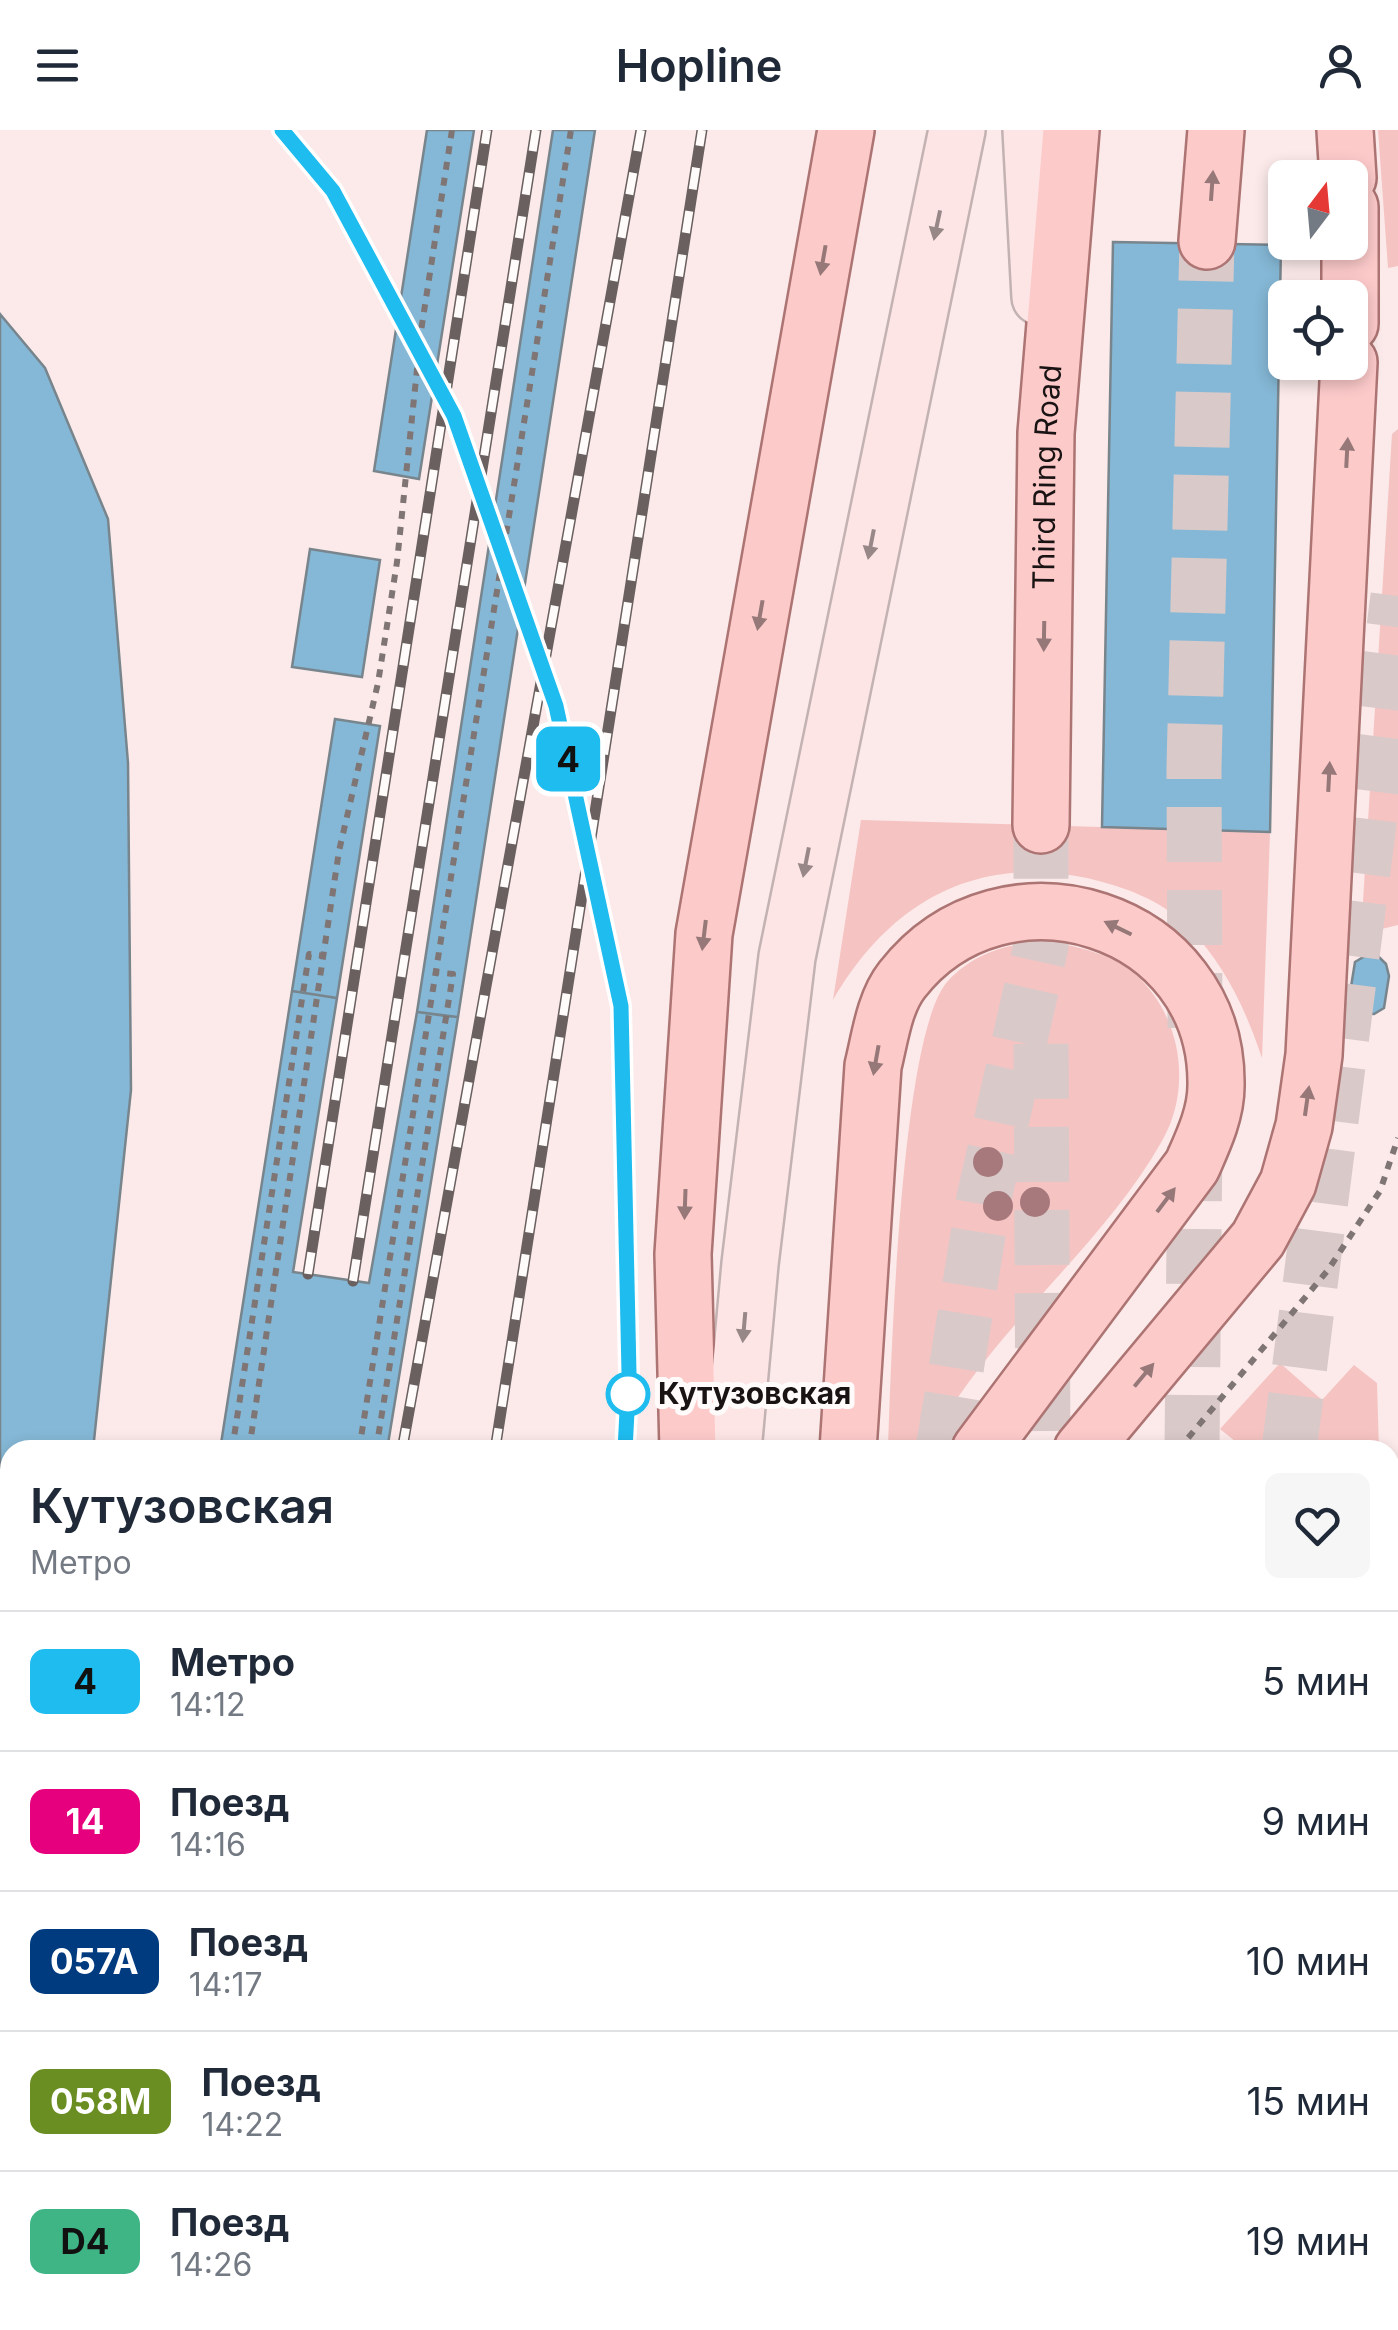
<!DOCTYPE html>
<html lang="ru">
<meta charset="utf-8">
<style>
:root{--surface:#fff;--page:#f6f6f7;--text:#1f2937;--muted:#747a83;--line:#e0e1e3}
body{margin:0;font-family:Inter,sans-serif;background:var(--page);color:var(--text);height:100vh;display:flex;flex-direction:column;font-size:38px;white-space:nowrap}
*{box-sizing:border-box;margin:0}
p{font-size:32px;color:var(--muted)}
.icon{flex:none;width:55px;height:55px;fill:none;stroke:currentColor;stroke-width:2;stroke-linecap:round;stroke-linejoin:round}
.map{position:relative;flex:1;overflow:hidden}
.side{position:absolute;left:0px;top:1310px;width:1400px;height:890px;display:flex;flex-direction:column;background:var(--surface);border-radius:30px 30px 0 0;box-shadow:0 5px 15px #0003}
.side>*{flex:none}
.badge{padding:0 20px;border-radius:15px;font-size:35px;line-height:65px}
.needle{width:65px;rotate:16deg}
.fabs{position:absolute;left:1268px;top:30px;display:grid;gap:20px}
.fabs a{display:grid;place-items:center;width:100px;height:100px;border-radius:15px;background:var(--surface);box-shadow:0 5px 15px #0003;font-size:50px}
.map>.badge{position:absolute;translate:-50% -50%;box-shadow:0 0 0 5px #fff}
.round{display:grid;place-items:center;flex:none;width:105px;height:105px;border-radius:15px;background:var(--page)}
.overview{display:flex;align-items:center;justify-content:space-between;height:170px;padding:0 30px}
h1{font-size:48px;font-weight:600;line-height:75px}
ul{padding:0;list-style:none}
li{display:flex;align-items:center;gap:30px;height:140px;padding:0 30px;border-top:2px solid var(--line)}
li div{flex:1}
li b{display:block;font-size:38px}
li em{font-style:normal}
li .badge{min-width:110px;font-weight:700;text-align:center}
header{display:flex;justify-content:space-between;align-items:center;height:130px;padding:0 30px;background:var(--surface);font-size:45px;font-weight:600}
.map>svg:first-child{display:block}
.green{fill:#f5c3c2}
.building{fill:#85b8d6;stroke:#78858d;stroke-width:2.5}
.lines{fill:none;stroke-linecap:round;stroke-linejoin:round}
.primary-tunnel{stroke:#d9cac9;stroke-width:55;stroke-dasharray:55 28;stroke-linecap:butt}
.secondary-casing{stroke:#c3b2b2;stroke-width:60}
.primary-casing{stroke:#ac7473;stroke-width:60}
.path{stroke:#7f7574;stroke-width:6;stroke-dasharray:8 8;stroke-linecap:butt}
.secondary{stroke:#fee5e5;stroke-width:55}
.primary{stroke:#fdcaca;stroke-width:55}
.rail-casing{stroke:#69605f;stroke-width:11}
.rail{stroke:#fefbfa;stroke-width:8;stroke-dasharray:22;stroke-linecap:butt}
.tree{fill:#a7797c}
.oneway{fill:#967878}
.oneway2{fill:#978786}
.line-casing{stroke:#fff;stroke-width:22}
.line{stroke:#1ebcef;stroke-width:15}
.stop-dot{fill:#fff;stroke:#1ebcef;stroke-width:5}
.labels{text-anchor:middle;stroke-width:10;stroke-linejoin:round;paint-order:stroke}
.street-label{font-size:30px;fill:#191413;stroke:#fefbfa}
.stop-label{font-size:30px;font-weight:bold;fill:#191413;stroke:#fefbfa;text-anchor:start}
</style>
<header><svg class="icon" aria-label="menu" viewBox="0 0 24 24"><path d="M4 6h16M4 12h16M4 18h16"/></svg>Hopline<svg class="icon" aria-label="person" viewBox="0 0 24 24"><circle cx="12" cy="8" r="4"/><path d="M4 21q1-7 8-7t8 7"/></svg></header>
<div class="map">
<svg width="1398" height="2200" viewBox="0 0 1398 2200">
<rect width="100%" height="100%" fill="#fbeae9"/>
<!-- green -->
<path class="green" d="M 1378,0 L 1398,0 L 1398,136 L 1388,138 Z
M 1398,299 L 1398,795 L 1361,804 L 1392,304 Z
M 861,690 L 1270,702 L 1262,928 C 1245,878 1225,835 1188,797 C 1160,769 1124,757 1087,748 C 975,724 889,773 833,870 Z
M 1051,811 C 1080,818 1113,824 1135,844 C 1181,885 1193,957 1162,1011 C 1098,1124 985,1203 927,1320 L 888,1320 C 891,1237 900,902 948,851 C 976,821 1011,813 1051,811 Z
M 1280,1233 L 1322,1270 L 1354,1235 L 1377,1253 L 1379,1320 L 1246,1320 L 1220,1299 Z
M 1390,2001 L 1398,2007 L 1398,2127 L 1390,2127 Z
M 1088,2190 L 1202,2190 L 1202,2200 L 1089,2200 Z"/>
<!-- building -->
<path class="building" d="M 427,0 L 474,0 L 419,349 L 374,341 Z
M 553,0 L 595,0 L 458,887 L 446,886 L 417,882 Z
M 1113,112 L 1281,115 L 1270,702 L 1102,697 Z
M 0,184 L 45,238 L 108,389 L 128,633 L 131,960 L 93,1320 L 10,1320 L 10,1854 L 0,1910 Z
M 310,419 L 380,430 L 362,547 L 292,537 Z
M 335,589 L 380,596 L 337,868 L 292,861 Z
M 1365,826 L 1378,826 L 1386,834 L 1389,846 L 1384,878 L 1374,884 L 1362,883 L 1353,876 L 1350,863 L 1355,832 Z
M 292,861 L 337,868 L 293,1142 L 369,1153 L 417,882 L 458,887 L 387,1320 L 220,1320 Z
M 1390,1608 L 1398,1619 L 1398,1646 L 1390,1659 Z
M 716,2190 L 762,2190 L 761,2200 L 715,2200 Z"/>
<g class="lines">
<!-- primary-tunnel -->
<path class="primary-tunnel" d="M 1195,898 L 1194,637 L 1207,111
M 1041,914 L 1043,1320
M 943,1320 L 984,1068 L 1041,816 L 1041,695
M 1192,1320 L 1195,1004
M 1289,1320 L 1398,466
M 1051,2190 L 1051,2200
M 1216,2190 L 1217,2200
M 1317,2190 L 1318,2200
M 1367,2190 L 1369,2200"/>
<!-- secondary casing -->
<g class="secondary-casing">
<path id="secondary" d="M 1031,0 L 1040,167
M 733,1320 L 750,1134 L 787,827 L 957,0"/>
</g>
<!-- primary casing -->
<g class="primary-casing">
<g id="primary">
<path d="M 1345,0 L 1348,48"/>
<path d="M 1350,77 L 1350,194"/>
<path d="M 1207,111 L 1216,0"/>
<path id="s1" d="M 1041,695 L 1046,303 L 1071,0"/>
<path d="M 688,1320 L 683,1124 L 704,804 L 846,0"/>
<path d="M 848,1320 L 873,936 C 880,908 884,873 902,850 C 1003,720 1219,787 1216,956 C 1216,984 1203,1011 1192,1036 L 980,1320"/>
<path d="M 1082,1320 L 1258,1109 L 1288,1053 L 1304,996 L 1314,925 L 1349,232"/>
<path d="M 861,2190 L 861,2200"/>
<path d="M 952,2190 L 952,2200"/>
<path d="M 451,2200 L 459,2190"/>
</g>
</g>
<!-- path -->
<path class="path" d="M 232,1320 L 309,824 L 324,826
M 249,1320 L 339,721 L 378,553 L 397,432 L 421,201 L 452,0
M 359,1320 L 571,0
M 376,1320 L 453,844 L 435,842
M 1178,1320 L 1328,1140 L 1380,1061 L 1398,1008
M 1390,1750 L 1398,1750
M 1390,1829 L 1398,1829
M 1072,2190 L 1072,2200
M 1213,2190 L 1213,2200
M 1271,2190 L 1271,2200
M 117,2200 L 118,2190
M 239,2200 L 240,2190
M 275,2200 L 276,2190
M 315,2200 L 316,2190
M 363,2200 L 363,2190"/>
<!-- secondary -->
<use href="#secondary" class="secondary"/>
<!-- primary -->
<use href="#primary" class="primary"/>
<!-- rail casing -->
<g class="rail-casing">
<path id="rail" d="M 308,1144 L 487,0
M 353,1151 L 536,0
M 402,1320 L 641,0
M 495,1320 L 702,0
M 154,2200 L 155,2190
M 199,2200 L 199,2190
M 287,2200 L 287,2190
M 387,2200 L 387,2190
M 548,2200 L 549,2190
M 584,2200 L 585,2190"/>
</g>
<!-- rail -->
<use href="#rail" class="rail"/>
</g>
<!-- trees -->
<g class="tree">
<circle cx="988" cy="1032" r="15"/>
<circle cx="1035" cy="1072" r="15"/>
<circle cx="998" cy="1076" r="15"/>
</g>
<!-- one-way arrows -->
<defs><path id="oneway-solid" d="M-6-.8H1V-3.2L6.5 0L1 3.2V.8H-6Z" transform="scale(2.5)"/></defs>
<g class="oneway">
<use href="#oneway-solid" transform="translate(1212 56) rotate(-86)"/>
<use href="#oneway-solid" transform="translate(823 130) rotate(100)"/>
<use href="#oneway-solid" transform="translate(1347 323) rotate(-87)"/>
<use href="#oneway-solid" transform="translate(760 485) rotate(100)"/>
<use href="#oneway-solid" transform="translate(1044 506) rotate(91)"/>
<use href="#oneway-solid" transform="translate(1329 647) rotate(-87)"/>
<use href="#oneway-solid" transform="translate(1118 798) rotate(-154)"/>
<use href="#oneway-solid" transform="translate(704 805) rotate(97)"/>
<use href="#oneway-solid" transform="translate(876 930) rotate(100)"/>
<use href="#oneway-solid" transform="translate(1307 971) rotate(-82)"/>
<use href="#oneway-solid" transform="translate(1166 1070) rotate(-53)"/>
<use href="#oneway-solid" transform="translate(685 1074) rotate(92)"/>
<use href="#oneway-solid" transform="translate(1144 1245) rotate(-50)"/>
</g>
<g class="oneway2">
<use href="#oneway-solid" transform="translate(937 95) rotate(102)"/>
<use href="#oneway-solid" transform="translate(871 414) rotate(101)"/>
<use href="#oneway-solid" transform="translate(806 732) rotate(101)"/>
<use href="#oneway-solid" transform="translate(744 1197) rotate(95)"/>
</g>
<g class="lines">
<!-- line casing -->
<g class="line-casing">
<path id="line" d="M 282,0 L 333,61 L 454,286 L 556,576 L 621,876 L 629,1243 L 625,1320"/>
</g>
<!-- line -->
<use href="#line" class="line"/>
</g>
<!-- markers -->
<circle class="stop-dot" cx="628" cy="1264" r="20"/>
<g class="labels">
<!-- street labels -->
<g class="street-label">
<text dy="10" stroke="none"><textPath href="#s1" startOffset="348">Third Ring Road</textPath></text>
</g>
<!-- stop labels -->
<g class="stop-label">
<text x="658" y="1274">Кутузовская</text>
</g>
</g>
</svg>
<div class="fabs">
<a><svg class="needle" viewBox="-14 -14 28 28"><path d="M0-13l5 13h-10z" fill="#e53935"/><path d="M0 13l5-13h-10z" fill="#747a83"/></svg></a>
<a><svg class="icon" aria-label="locate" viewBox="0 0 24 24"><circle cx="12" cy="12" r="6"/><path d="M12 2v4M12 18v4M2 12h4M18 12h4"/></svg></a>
</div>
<b class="badge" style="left:568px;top:629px;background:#1ebcef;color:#111">4</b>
<section class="side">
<div class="overview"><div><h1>Кутузовская</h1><p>Метро</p></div><a class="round"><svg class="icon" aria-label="heart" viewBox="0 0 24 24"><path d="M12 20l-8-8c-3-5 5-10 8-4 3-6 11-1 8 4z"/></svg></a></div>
<ul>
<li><span class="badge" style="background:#1ebcef;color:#111">4</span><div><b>Метро</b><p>14:12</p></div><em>5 мин</em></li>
<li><span class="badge" style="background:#e6007e;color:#fff">14</span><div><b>Поезд</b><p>14:16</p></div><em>9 мин</em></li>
<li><span class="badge" style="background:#003b80;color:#fff">057А</span><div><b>Поезд</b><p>14:17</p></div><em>10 мин</em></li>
<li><span class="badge" style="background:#6b8e23;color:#fff">058М</span><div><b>Поезд</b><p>14:22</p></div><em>15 мин</em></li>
<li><span class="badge" style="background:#3fb485;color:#111">D4</span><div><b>Поезд</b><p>14:26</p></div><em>19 мин</em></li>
</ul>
</section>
</div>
